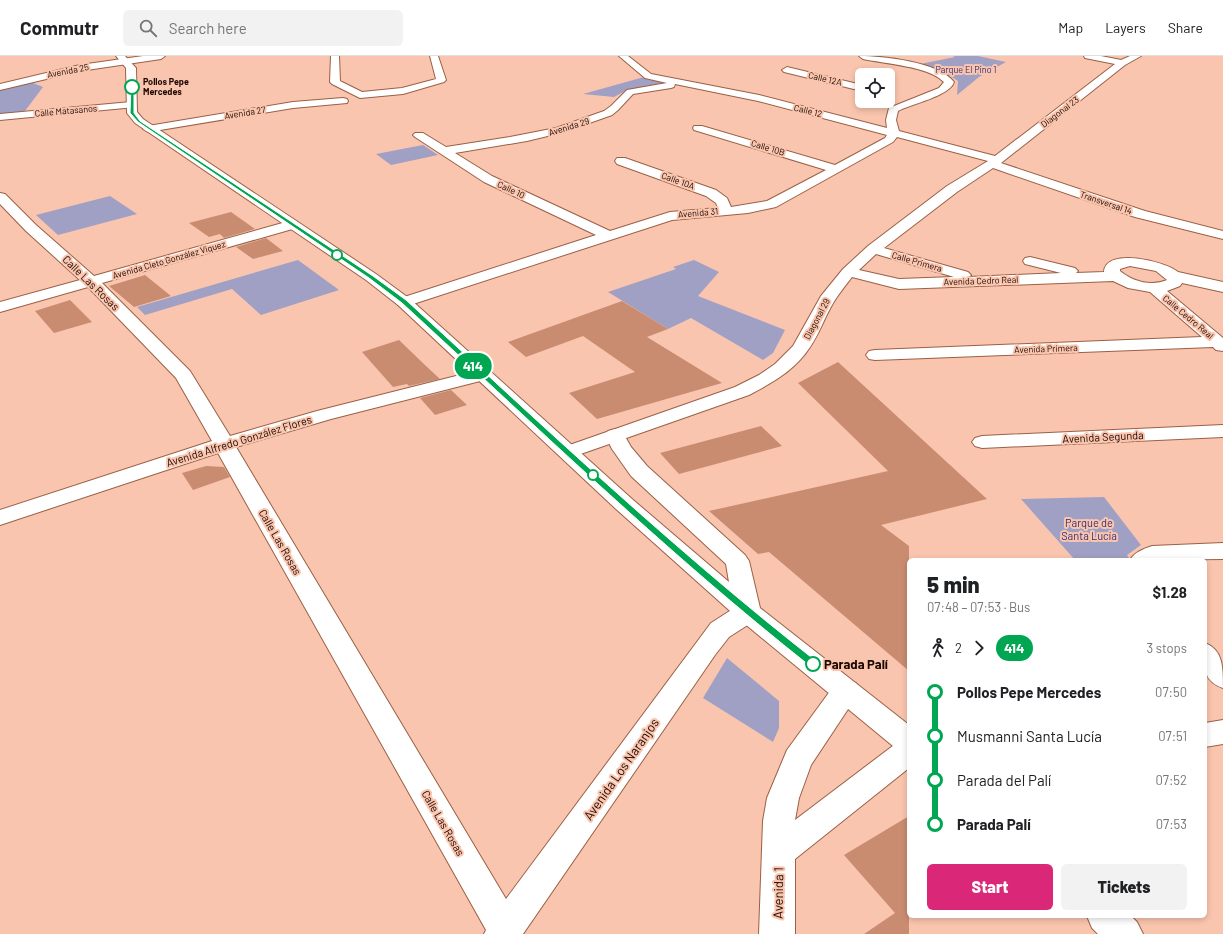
<!DOCTYPE html>
<meta charset="utf-8">
<style>
:root{--surface:#fff;--page:#f2f2f2;--text:#202124;--muted:#757577;--line:#e0e0e0;--accent:#db2777}
body{margin:0;font-family:Barlow,sans-serif;background:var(--page);color:var(--text);height:100vh;display:flex;flex-direction:column;font-size:15px;white-space:nowrap}
*{box-sizing:border-box;margin:0}
p{font-size:13px;color:var(--muted)}
.icon{flex:none;width:22px;height:22px;fill:none;stroke:currentColor;stroke-width:2;stroke-linecap:round;stroke-linejoin:round}
.map{position:relative;flex:1;overflow:hidden}
.sheet{position:absolute;left:907px;top:502px;width:300px;height:360px;display:flex;flex-direction:column;background:var(--surface);border-radius:6px;box-shadow:0 2px 6px #0003}
.sheet>*{flex:none}
.badge{padding:0 8px;border-radius:13px;font-size:14px;line-height:26px}
.fabs{position:absolute;left:855px;top:12px;display:grid;gap:8px}
.fabs a{display:grid;place-items:center;width:40px;height:40px;border-radius:6px;background:var(--surface);box-shadow:0 2px 6px #0003;font-size:20px}
.map>.badge{position:absolute;translate:-50% -50%;box-shadow:0 0 0 2px #fff}
.legs{display:flex;align-items:center;gap:6px;height:44px;padding:0 20px;font-size:13px}
.legs p{margin-inline-start:auto}
.summary{display:flex;align-items:center;justify-content:space-between;height:68px;padding:0 20px}
h1{font-size:22px;font-weight:800;line-height:30px}
.primary-button{display:flex;gap:8px;margin-top:auto;padding:8px 20px}
.primary-button a{flex:1;height:46px;border-radius:6px;background:var(--accent);color:#fff;font-size:16px;font-weight:800;line-height:46px;text-align:center}
.primary-button a+a{background:var(--page);color:var(--text)}
ul{padding:0 20px;list-style:none}
li{display:flex;align-items:center;gap:14px;height:44px;font-size:15px}
li i{display:grid;place-items:center;width:6px;height:100%;margin:0 5px;background:currentColor}
li i::after{content:'';width:10px;height:10px;margin:-5px;border:3px solid;border-radius:50%;background:var(--surface)}
li p{margin-inline-start:auto}
li:first-child i{background:linear-gradient(#0000 50%,currentColor 0)}
li:last-child i{background:linear-gradient(currentColor 50%,#0000 0)}
header{display:flex;align-items:center;gap:24px;box-sizing:border-box;height:56px;padding:0 20px;background:var(--surface);border-bottom:1px solid var(--line)}
header strong{font-size:19px}
nav{display:flex;gap:22px;margin-inline-start:auto;font-size:14px}
.search{width:280px;height:36px;background:var(--page);display:flex;align-items:center;gap:10px;box-sizing:border-box;padding:0 14px;border-radius:6px;color:var(--muted);font-size:15px}
.map>svg:first-child{display:block}
.green{fill:#a0a0c5}
.building{fill:#ca8c71}
.lines{fill:none;stroke-linecap:round;stroke-linejoin:round}
.minor-casing{stroke:#9a6045;stroke-width:2}
.major-casing{stroke:#9a6045;stroke-width:2}
.minor{fill:#fff;fill-rule:evenodd}
.major{fill:#fff;fill-rule:evenodd}
.line-1{fill:#00a651;stroke:#fff}
.stop-1-dot{fill:#fff;stroke:#00a651;stroke-width:2}
.labels{text-anchor:middle;stroke-width:4;stroke-linejoin:round;paint-order:stroke}
.far-park-label{font-size:9px;fill:#352c70;stroke:#fac5ae}
.far-street-label{font-size:9px;fill:#1d0801;stroke:#fac5ae}
.far-stop-label{font-size:9px;font-weight:bold;fill:#1d0801;stroke:#fac5ae;text-anchor:start}
.street-label{font-size:11px;fill:#1d0801;stroke:#fac5ae}
.park-label{font-size:11px;fill:#352c70;stroke:#fac5ae}
.near-stop-label{font-size:13px;font-weight:bold;fill:#1d0801;stroke:#fac5ae;text-anchor:start}
.near-street-label{font-size:13px;fill:#1d0801;stroke:#fac5ae}
</style>
<header>
<strong>Commutr</strong>
<div class="search"><svg class="icon" aria-label="search" viewBox="0 0 24 24"><circle cx="10" cy="10" r="6"/><path d="M15 15l6 6"/></svg>Search here</div>
<nav><a>Map</a><a>Layers</a><a>Share</a></nav>
</header>
<div class="map">
<svg width="1223" height="878" viewBox="0 0 1223 878">
<rect width="100%" height="100%" fill="#fac5ae"/>
<!-- green -->
<path class="green" d="M 953,0 L 978,0 L 1006,6 L 979,21 L 957,39 L 958,25 C 944,15 932,11 915,9 L 955,1 Z
M 644,21 L 665,25 L 662,27 L 627,34 L 614,41 L 583,38 Z
M 28,25 L 43,31 L 25,55 L 0,58 L 0,33 Z
M 423,89 L 438,99 L 391,109 L 376,98 Z
M 110,140 L 137,158 L 58,179 L 36,159 Z
M 298,204 L 339,234 L 261,259 L 232,233 L 145,259 L 137,251 Z
M 694,204 L 719,216 L 698,240 L 785,274 L 773,297 L 763,304 L 691,262 L 668,273 L 608,236 L 676,213 L 673,211 Z
M 1104,441 L 1141,489 L 1127,499 L 1130,504 L 1075,504 L 1021,443 Z
M 727,602 L 779,645 L 779,672 L 773,686 L 703,642 Z"/>
<!-- building -->
<path class="building" d="M 231,156 L 255,173 L 224,182 L 220,178 L 209,181 L 189,167 Z
M 266,182 L 283,195 L 253,203 L 236,191 Z
M 145,219 L 171,240 L 134,251 L 109,230 Z
M 70,244 L 92,266 L 54,277 L 35,255 Z
M 622,245 L 668,273 L 647,281 L 722,327 L 597,363 L 569,337 L 635,316 L 583,280 L 526,301 L 508,286 Z
M 399,284 L 426,310 L 440,323 L 409,330 L 407,328 L 393,331 L 362,296 Z
M 838,306 L 987,443 L 881,469 L 909,490 L 909,615 L 769,496 L 758,498 L 709,455 L 888,415 L 798,327 Z
M 451,334 L 467,349 L 435,359 L 420,342 Z
M 761,370 L 782,390 L 679,418 L 660,397 Z
M 206,410 L 224,411 L 230,421 L 193,434 L 182,417 Z
M 909,760 L 909,878 L 864,878 L 895,857 L 844,799 Z"/>
<g class="lines">
<!-- minor casing -->
<g class="minor-casing">
<path id="minor" d="M 143,0 L 165,0 L 161,3 L 80,15 L 0,34 L 0,28 L 80,9 Z
M 331,0 L 339,0 L 340,25 L 362,36 L 402,32 L 436,23 L 430,0 L 438,0 L 446,24 L 444,26 L 403,38 L 360,42 L 332,28 L 330,26 Z
M 619,0 L 628,0 L 651,18 L 759,39 L 887,72 L 886,64 L 889,52 L 939,32 L 944,26 C 928,10 886,8 863,3 L 859,0 C 883,0 939,6 954,26 C 950,40 911,48 898,55 L 896,64 L 899,75 L 995,100 L 1115,8 L 1085,2 L 1084,0 L 1101,0 L 1121,4 L 1130,0 L 1141,0 L 1125,9 L 1001,107 L 1145,155 L 1223,175 L 1223,183 L 1135,161 L 993,112 L 957,136 L 884,192 L 968,216 L 971,219 L 969,221 L 1061,217 L 1025,208 L 1023,205 L 1025,202 L 1030,201 L 1075,212 L 1078,215 L 1076,217 L 1104,216 C 1105,191 1165,205 1178,216 L 1223,226 L 1223,236 L 1182,227 L 1180,230 L 1167,235 L 1223,282 L 1223,295 L 1216,294 L 1213,291 L 875,304 L 869,303 L 866,299 L 869,295 L 875,294 L 1202,281 L 1150,236 L 1128,232 L 1113,225 L 899,233 L 852,221 C 846,229 840,236 835,244 C 824,261 819,281 805,298 C 790,317 770,328 749,339 L 575,400 L 568,402 L 561,400 L 558,396 L 561,392 L 735,331 L 759,319 L 775,308 L 793,290 L 821,240 L 843,213 L 868,190 L 947,130 L 988,105 L 897,81 L 893,86 L 776,151 L 748,157 L 672,164 L 410,249 L 404,251 L 398,249 L 396,246 L 398,243 L 596,179 L 484,126 L 415,81 L 413,79 L 415,77 L 423,77 L 446,91 L 510,81 L 556,72 L 604,55 L 611,50 L 627,34 L 667,27 L 645,22 ZM 675,28 L 758,45 L 887,79 L 885,82 L 835,109 L 702,70 L 694,70 L 693,72 L 694,74 L 826,114 L 767,145 L 731,151 L 727,142 L 716,134 L 625,102 L 617,102 L 615,105 L 617,108 L 706,140 L 716,147 L 718,152 L 670,156 L 610,175 L 492,120 L 455,97 L 527,85 L 564,76 L 612,59 L 618,54 L 633,38 L 671,32 L 674,31 ZM 876,198 L 954,221 L 899,223 L 859,214 ZM 1130,210 L 1156,215 L 1167,224 C 1151,231 1132,225 1120,215 L 1120,213 Z
M 787,11 L 862,29 L 862,35 L 784,16 L 782,14 Z
M 343,42 L 347,43 L 348,45 L 347,47 L 293,52 L 148,76 L 143,73 L 148,70 L 293,46 Z
M 131,46 L 135,47 L 136,49 L 135,51 L 0,64 L 0,58 Z
M 0,137 L 5,138 L 36,169 L 94,220 L 286,166 L 291,165 L 296,166 L 298,169 L 296,172 L 102,227 L 190,315 L 230,380 L 317,355 L 476,315 L 482,313 L 488,315 L 491,319 L 488,323 L 331,363 L 236,391 L 506,843 L 711,567 L 739,549 L 748,547 L 757,549 L 761,556 L 757,563 L 729,581 L 715,599 L 523,878 L 484,878 L 486,874 L 218,397 L 0,469 L 0,454 L 212,385 L 176,322 L 88,231 L 0,256 L 0,246 L 80,224 L 26,175 L 0,148 Z
M 1223,369 L 1223,381 L 982,392 L 975,390 L 972,386 L 975,382 L 982,380 Z
M 1223,487 L 1223,503 L 1130,504 C 1135,496 1143,493 1152,490 Z
M 1205,587 C 1223,594 1223,611 1223,632 C 1200,624 1205,607 1205,587 Z
M 846,624 L 856,627 L 860,635 L 811,709 L 799,742 L 795,764 L 898,686 L 909,682 L 909,712 L 795,803 L 795,878 L 759,878 L 763,765 L 767,742 L 787,694 L 836,627 Z
M 1223,664 L 1223,688 L 1205,691 L 1205,667 Z"/>
</g>
<!-- major casing -->
<g class="major-casing">
<path id="major" d="M 116,0 L 125,0 L 136,12 L 137,56 L 143,63 L 376,218 L 410,243 L 632,443 L 729,526 L 726,508 L 631,420 L 612,393 L 605,379 L 608,375 L 615,373 L 622,375 L 631,391 L 647,410 L 745,499 L 749,505 L 760,552 L 909,669 L 909,698 L 899,695 L 739,563 L 616,453 L 398,249 L 366,224 L 135,67 L 127,57 L 126,12 Z
M 1087,860 L 1131,860 L 1137,866 L 1143,878 L 1098,878 L 1092,872 Z"/>
</g>
<!-- minor -->
<use href="#minor" class="minor"/>
<!-- major -->
<use href="#major" class="major"/>
</g>
<!-- line-1 -->
<path class="line-1" d="M 132,30 L 134,31 L 134,57 L 140,65 L 373,220 L 406,244 C 540,367 673,493 816,605 L 818,608 L 816,610 L 810,610 C 667,497 536,370 402,247 L 369,222 L 138,66 L 130,57 L 131,31 Z"/>
<!-- markers -->
<g class="stop-1-dot">
<circle cx="132" cy="31" r="7"/>
<circle cx="337" cy="199" r="5"/>
<circle cx="593" cy="419" r="5"/>
<circle cx="813" cy="608" r="7"/>
</g>
<g class="labels">
<!-- far-park labels -->
<g class="far-park-label">
<text x="966" y="17">Parque El Pino 1</text>
</g>
<!-- far-street labels -->
<g class="far-street-label">
<text transform="translate(68 15) rotate(-11)" y="3">Avenida 25</text>
<text transform="translate(825 23) rotate(13)" y="3">Calle 12A</text>
<text transform="translate(66 55) rotate(-5)" y="3">Calle Matasanos</text>
<text transform="translate(808 55) rotate(14)" y="3">Calle 12</text>
<text transform="translate(1060 56) rotate(-37)" y="3">Diagonal 23</text>
<text transform="translate(245 57) rotate(-9)" y="3">Avenida 27</text>
<text transform="translate(569 71) rotate(-17)" y="3">Avenida 29</text>
<text transform="translate(768 92) rotate(17)" y="3">Calle 10B</text>
<text transform="translate(678 125) rotate(20)" y="3">Calle 10A</text>
<text transform="translate(511 134) rotate(25)" y="3">Calle 10</text>
<text transform="translate(1106 147) rotate(19)" y="3">Transversal 14</text>
<text transform="translate(698 157) rotate(-5)" y="3">Avenida 31</text>
<text transform="translate(169 204) rotate(-16)" y="3">Avenida Cleto González Víquez</text>
<text transform="translate(917 206) rotate(16)" y="3">Calle Primera</text>
<text transform="translate(981 225) rotate(-2)" y="3">Avenida Cedro Real</text>
<text transform="translate(1188 261) rotate(40)" y="3">Calle Cedro Real</text>
<text transform="translate(817 263) rotate(-62)" y="3">Diagonal 29</text>
<text transform="translate(1046 293) rotate(-2)" y="3">Avenida Primera</text>
</g>
<!-- far-stop labels -->
<g class="far-stop-label">
<text x="143" y="29">Pollos Pepe<tspan x="143" dy="10">Mercedes</tspan></text>
</g>
<!-- street labels -->
<g class="street-label">
<text transform="translate(91 227) rotate(44)" y="4">Calle Las Rosas</text>
<text transform="translate(1103 381) rotate(-3)" y="4">Avenida Segunda</text>
<text transform="translate(239 385) rotate(-17)" y="4">Avenida Alfredo González Flores</text>
<text transform="translate(280 486) rotate(60)" y="4">Calle Las Rosas</text>
<text transform="translate(443 767) rotate(60)" y="4">Calle Las Rosas</text>
</g>
<!-- park labels -->
<g class="park-label">
<text x="1089" y="471">Parque de<tspan x="1089" dy="13">Santa Lucía</tspan></text>
</g>
<!-- near-stop labels -->
<g class="near-stop-label">
<text x="824" y="613">Parada Palí</text>
</g>
<!-- near-street labels -->
<g class="near-street-label">
<text transform="translate(621 713) rotate(-55)" y="5">Avenida Los Naranjos</text>
<text transform="translate(778 837) rotate(-89)" y="5">Avenida 1</text>
</g>
</g>
</svg>
<div class="fabs">
<a><svg class="icon" aria-label="locate" viewBox="0 0 24 24"><circle cx="12" cy="12" r="6"/><path d="M12 2v4M12 18v4M2 12h4M18 12h4"/></svg></a>
</div>
<b class="badge" style="left:473px;top:310px;background:#00a651;color:#fff">414</b>
<section class="sheet">
<div class="summary"><div><h1>5 min</h1><p>07:48 – 07:53 · Bus</p></div><b>$1.28</b></div>
<div class="legs"><svg class="icon" aria-label="walk" viewBox="0 0 24 24"><circle cx="13" cy="4" r="2"/><path d="M13 8l-2 6 4 7M11 14l-3 7M7 12l3-4h3l4 4"/></svg>2<svg class="icon" aria-label="forward" viewBox="0 0 24 24"><path d="M9 5l7 7-7 7"/></svg><b class="badge" style="background:#00a651;color:#fff">414</b><p>3 stops</p></div>
<ul>
<li><i style="color:#00a651"></i><b>Pollos Pepe Mercedes</b><p>07:50</p></li>
<li><i style="color:#00a651"></i><span>Musmanni Santa Lucía</span><p>07:51</p></li>
<li><i style="color:#00a651"></i><span>Parada del Palí</span><p>07:52</p></li>
<li><i style="color:#00a651"></i><b>Parada Palí</b><p>07:53</p></li>
</ul>
<div class="primary-button"><a>Start</a><a>Tickets</a></div>
</section>
</div>
